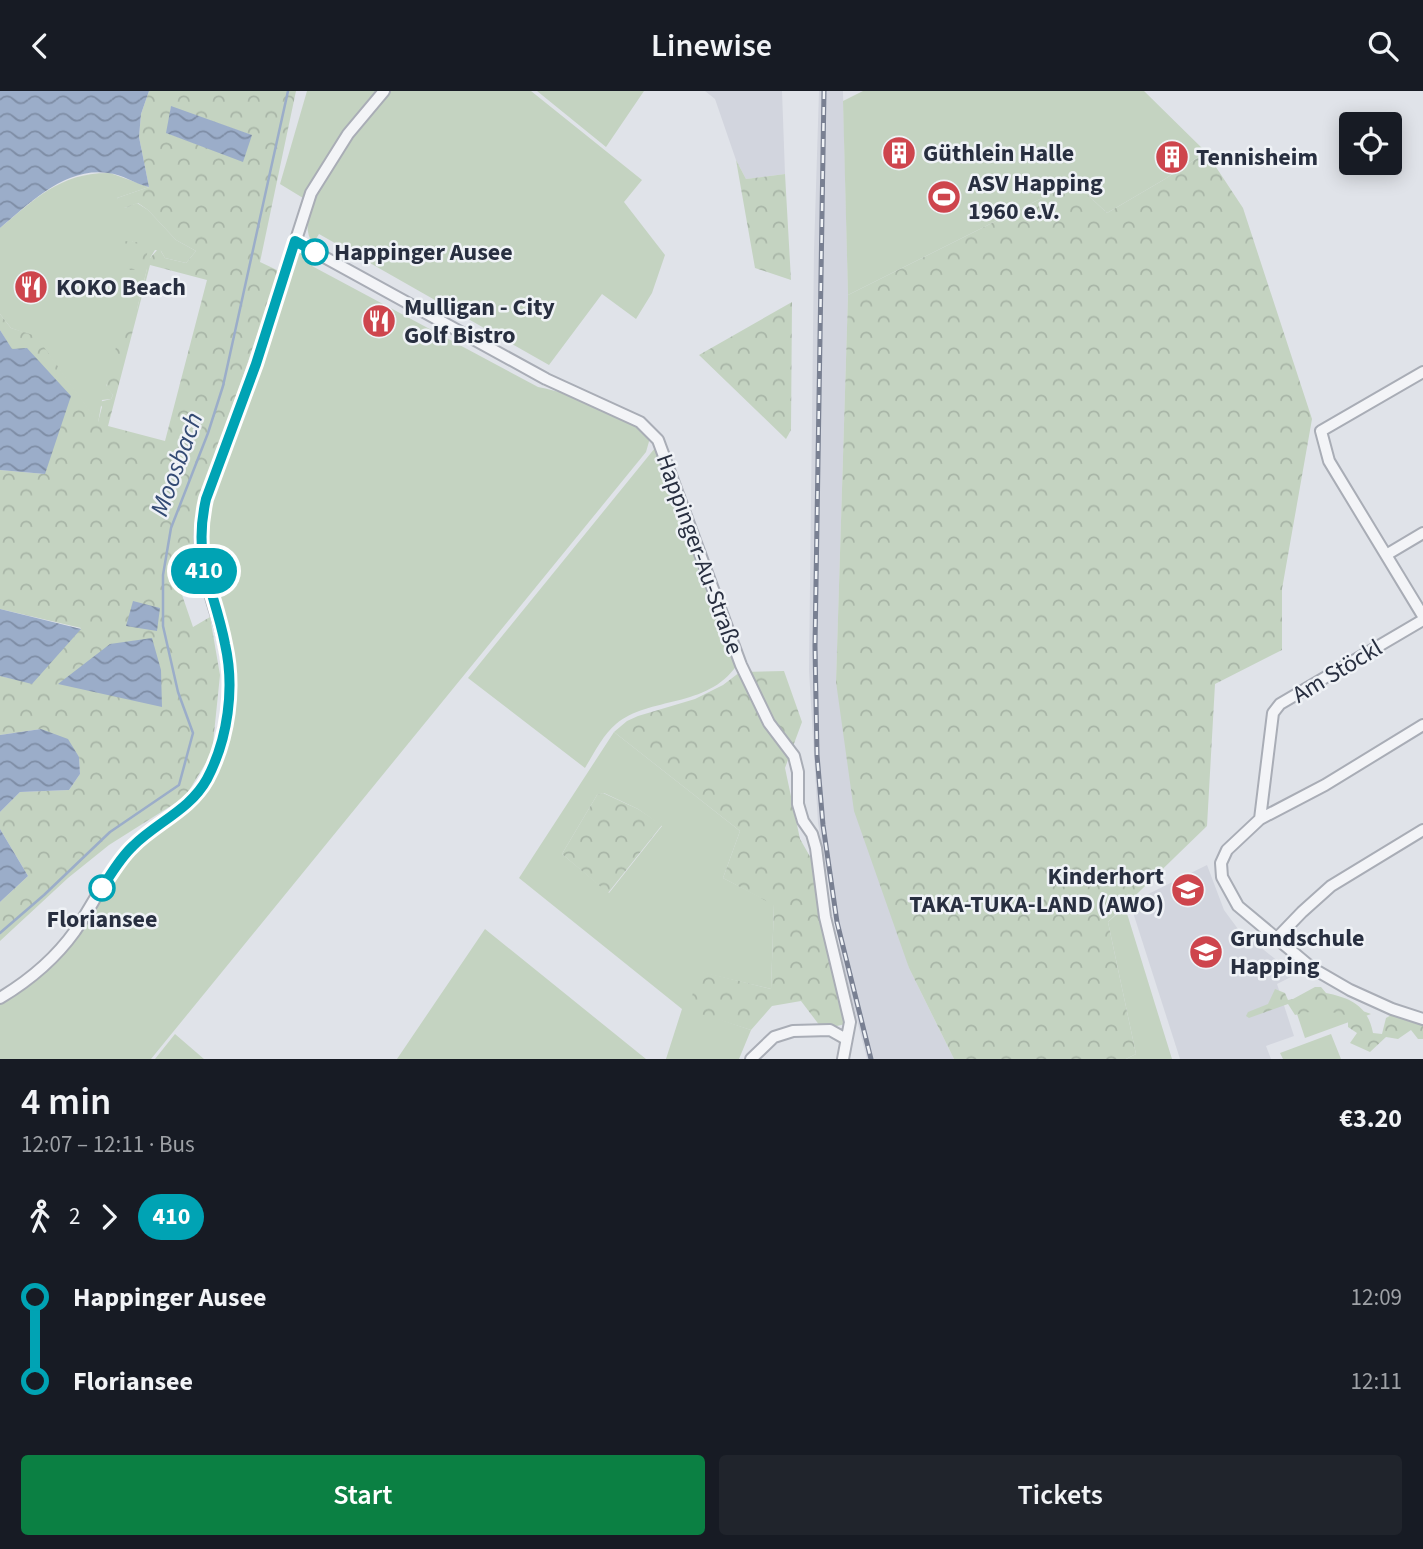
<!DOCTYPE html>
<meta charset="utf-8">
<style>
:root{--surface:#171b24;--page:#20242c;--text:#f1f3f6;--muted:#9ea1a6;--accent:#0b8043}
body{margin:0;font-family:"Source Sans 3",sans-serif;background:var(--page);color:var(--text);height:100vh;display:flex;flex-direction:column;font-size:26px;white-space:nowrap}
*{box-sizing:border-box;margin:0}
p{font-size:23px;color:var(--muted)}
.icon{flex:none;width:38px;height:38px;fill:none;stroke:currentColor;stroke-width:2;stroke-linecap:round;stroke-linejoin:round}
.map{position:relative;height:968px;overflow:hidden}
.side{display:flex;flex-direction:column;background:var(--surface);flex:1}
.side>*{flex:none}
.badge{padding:0 14px;border-radius:23px;font-size:24px;line-height:46px}
.tools{position:absolute;left:1339px;top:21px;display:grid;gap:14px}
.tools a{display:grid;place-items:center;width:63px;height:63px;border-radius:7px;background:var(--surface);box-shadow:0 4px 18px #0003;font-size:35px}
.map>.badge{position:absolute;translate:-50% -50%;box-shadow:0 0 0 4px #fff}
.legs{display:flex;align-items:center;gap:10px;height:77px;padding:0 21px;font-size:23px}
.legs p{margin-inline-start:auto}
.head{display:flex;align-items:center;justify-content:space-between;height:119px;padding:0 21px}
h1{font-size:38px;font-weight:600;line-height:52px}
.primary-button{display:flex;gap:14px;margin-top:auto;padding:14px 21px}
.primary-button a{flex:1;height:80px;border-radius:7px;background:var(--accent);color:#fff;font-size:28px;font-weight:600;line-height:80px;text-align:center}
.primary-button a+a{background:var(--page);color:var(--text)}
ul{padding:0 21px;list-style:none}
li{display:flex;align-items:center;gap:24px;height:84px;font-size:26px}
li i{display:grid;place-items:center;width:10px;height:100%;margin:0 9px;background:currentColor}
li i::after{content:'';width:18px;height:18px;margin:-9px;border:5px solid;border-radius:50%;background:var(--surface)}
li p{margin-inline-start:auto}
li:first-child i{background:linear-gradient(#0000 50%,currentColor 0)}
li:last-child i{background:linear-gradient(currentColor 50%,#0000 0)}
header{display:flex;justify-content:space-between;align-items:center;height:91px;padding:0 21px;background:var(--surface);font-size:32px;font-weight:600}
.map>svg:first-child{display:block}
.built{fill:#d2d5de}
.green{fill:#c4d3c1;fill-rule:evenodd}
.forest{fill:url(#forest-crowns);fill-rule:evenodd}
.water{fill:url(#water-waves)}
.lines{fill:none;stroke-linecap:round;stroke-linejoin:round}
.stream{stroke:#9badc9;stroke-width:2.5}
.minor-casing{stroke:#a9adb6;stroke-width:14}
.minor{stroke:#f3f4f7;stroke-width:10}
.rail-casing{stroke:#798092;stroke-width:5}
.rail{stroke:#eff2f6;stroke-width:2.5;stroke-dasharray:8;stroke-linecap:butt}
.line-1-casing{stroke:#fff;stroke-width:16}
.line-1{stroke:#00a3b4;stroke-width:10}
.stop-1-dot{fill:#fff;stroke:#00a3b4;stroke-width:3.5}
.labels{text-anchor:middle;stroke-width:5;stroke-linejoin:round;paint-order:stroke}
.poi-label{font-size:24px;font-weight:bold;fill:#282f40;stroke:#eff2f6;text-anchor:start}
.stop-label{font-size:24px;font-weight:bold;fill:#282f40;stroke:#eff2f6;text-anchor:start}
.street-label{font-size:24px;fill:#282f40;stroke:#eff2f6}
.water-label{font-size:26px;font-style:italic;fill:#334a74;stroke:#eff2f6}
</style>
<header><svg class="icon" aria-label="back" viewBox="0 0 24 24"><path d="M15 5l-7 7 7 7"/></svg>Linewise<svg class="icon" aria-label="search" viewBox="0 0 24 24"><circle cx="10" cy="10" r="6"/><path d="M15 15l6 6"/></svg></header>
<div class="map">
<svg width="1423" height="968" viewBox="0 0 1423 968">
<defs>
<pattern id="forest-crowns" width="20" height="18" patternUnits="userSpaceOnUse" patternTransform="scale(1.75)"><rect width="20" height="18" fill="#c4d3c1"/><path d="M2 6a3 3 0 1 1 6 0M12 15a3 3 0 1 1 6 0" fill="none" stroke="#a8b5a7"/></pattern>
<pattern id="water-waves" width="16" height="10" patternUnits="userSpaceOnUse" patternTransform="scale(1.75)"><rect width="16" height="10" fill="#9badc9"/><path d="M0 5q4-4 8 0t8 0" fill="none" stroke="#7e8da5"/></pattern>
</defs>
<rect width="100%" height="100%" fill="#e0e3e9"/>
<!-- built -->
<path class="built" d="M 705,0 L 782,0 L 785,83 L 746,88 L 736,69 L 715,8 Z
M 819,0 L 843,0 L 848,204 L 836,592 L 909,877 L 954,968 L 867,968 L 843,874 L 818,732 L 809,579 L 814,160 Z
M 1207,774 L 1224,819 L 1238,838 L 1295,884 L 1277,893 L 1294,945 L 1266,955 L 1271,968 L 1180,968 L 1130,812 Z"/>
<!-- green -->
<path class="green" d="M 307,0 L 380,0 L 312,91 L 303,107 L 280,93 Z
M 389,0 L 531,0 L 642,89 L 624,111 L 665,164 L 652,202 L 636,228 L 602,203 L 549,274 L 319,143 L 313,153 C 286,115 365,30 389,0 Z
M 537,0 L 644,0 L 606,56 Z
M 863,0 L 1144,0 L 1206,61 L 1165,88 L 1107,122 L 1074,91 L 848,204 L 843,10 Z
M 110,82 L 149,96 L 117,107 L 125,117 L 137,112 L 148,119 L 176,149 L 196,160 L 186,172 L 165,167 L 161,160 L 155,159 L 150,167 L 145,167 L 132,150 L 147,178 L 137,218 L 106,295 L 113,304 L 111,308 L 102,309 L 98,332 L 36,246 L 11,237 L 0,223 L 0,137 C 35,108 61,81 110,82 Z
M 302,161 L 315,167 L 312,175 L 538,296 C 578,304 620,320 650,347 L 646,361 L 151,968 L 0,968 L 0,909 L 41,883 L 125,768 L 198,705 L 233,601 L 205,459 L 205,434 L 209,410 L 297,164 Z
M 655,357 L 657,357 L 737,574 C 707,618 649,605 616,633 C 603,644 594,662 585,677 L 468,587 Z
M 614,641 L 740,740 L 723,787 L 774,813 L 771,898 L 700,881 L 689,918 L 751,939 L 739,968 L 666,968 L 682,918 L 519,787 ZM 604,702 L 638,718 L 662,735 L 609,802 L 562,763 L 597,704 Z
M 1125,816 L 1172,968 L 1126,968 L 1136,963 L 1108,831 Z
M 485,838 L 646,968 L 397,968 Z
M 1321,905 L 1371,923 L 1305,947 L 1294,914 Z
M 175,943 L 204,968 L 155,968 Z
M 1331,943 L 1341,968 L 1283,968 L 1280,962 Z"/>
<!-- forest -->
<path class="forest" d="M 149,0 L 296,0 L 260,171 L 279,180 L 198,417 L 197,466 L 179,495 L 193,536 L 210,526 L 220,584 L 212,662 L 185,706 L 109,754 L 68,787 L 0,850 L 0,811 L 28,785 L 0,738 L 0,721 L 20,701 L 69,699 L 80,683 L 79,666 L 41,638 L 0,644 L 0,585 L 32,592 L 81,537 L 0,518 L 0,379 L 45,383 L 12,259 L 0,239 L 0,223 L 11,237 L 36,245 L 98,331 L 102,316 L 99,311 L 111,308 L 113,304 L 106,296 L 125,220 L 137,218 L 147,178 L 130,179 L 120,161 L 124,150 L 146,152 L 148,159 L 146,167 L 150,167 L 159,157 L 165,167 L 186,172 L 196,160 L 176,149 L 148,119 L 138,112 L 125,117 L 120,115 L 117,107 L 149,96 L 139,46 L 141,23 ZM 171,16 L 251,44 L 243,70 L 167,42 ZM 150,174 L 207,189 L 165,350 L 108,335 Z
M 1206,61 L 1243,117 L 1312,328 L 1282,498 L 1282,559 L 1215,593 L 1207,735 L 1108,831 L 1136,963 L 1126,968 L 954,968 L 909,877 L 854,720 L 836,591 L 848,204 L 1074,91 L 1107,122 L 1165,88 Z
M 736,69 L 746,88 L 785,83 L 791,189 L 755,177 Z
M 792,211 L 791,339 L 786,348 L 699,264 Z
M 784,580 L 802,631 L 785,677 L 800,748 L 812,769 L 846,929 L 845,933 L 833,936 L 820,935 L 801,910 L 772,915 L 751,939 L 688,919 L 699,880 L 771,898 L 774,814 L 723,787 L 740,740 L 614,641 L 627,630 L 638,625 L 695,608 L 723,594 L 740,581 Z
M 603,702 L 638,718 L 662,734 L 608,802 L 562,763 L 597,704 Z
M 1315,896 L 1321,896 L 1326,902 C 1351,907 1368,915 1373,942 L 1382,943 L 1386,927 L 1395,922 L 1423,933 L 1423,948 L 1418,948 L 1411,939 L 1398,948 L 1386,946 L 1370,961 L 1350,952 L 1357,942 L 1348,936 L 1348,925 C 1329,919 1314,919 1295,924 L 1288,913 L 1249,927 L 1246,925 L 1248,921 L 1268,913 L 1275,898 L 1285,902 L 1288,909 L 1293,908 Z"/>
<!-- water -->
<path class="water" d="M 0,0 L 149,0 L 141,23 L 139,46 L 149,96 C 135,93 122,83 108,82 C 65,76 30,112 0,137 Z
M 171,15 L 252,44 L 243,71 L 166,42 Z
M 0,239 L 12,258 L 27,257 L 71,305 L 45,383 L 0,379 Z
M 133,510 L 160,517 L 157,540 L 126,535 Z
M 0,518 L 81,538 L 32,593 L 0,585 Z
M 152,547 L 161,579 L 162,616 L 58,593 L 110,553 Z
M 41,638 L 68,648 L 79,666 L 80,683 L 69,699 L 20,701 L 0,721 L 0,644 Z
M 0,738 L 28,785 L 0,811 Z"/>
<g class="lines">
<!-- stream -->
<path class="stream" d="M 0,842 L 44,804 L 110,741 L 179,694 L 193,642 L 178,601 L 163,535 L 163,484 L 171,437 L 208,342 L 223,295 L 288,0"/>
<!-- minor casing -->
<g class="minor-casing">
<path id="minor" d="M 295,150 L 546,288 L 640,331 L 658,349 L 741,574 L 769,632 L 794,665 L 798,681 L 798,713 L 803,730 L 812,743 L 816,757 L 825,826 L 850,931 L 843,968
M 1423,281 L 1321,340 L 1329,370 L 1423,525
M 1386,464 L 1423,442
M 1423,634 L 1325,694 L 1260,728 L 1227,759 L 1221,772 L 1222,786 L 1238,815 L 1312,877 L 1350,899 L 1392,918 L 1423,928
M 1260,728 L 1273,622 L 1280,613 L 1423,529
M 1276,848 L 1302,821 L 1331,795 L 1423,739
M 0,907 C 30,889 55,868 75,840 C 94,812 108,780 132,756 C 156,731 189,720 206,689 C 222,660 230,623 229,591 C 229,548 210,512 202,472 C 198,450 201,429 206,408 L 256,273 L 311,102 L 348,43 L 384,0
M 751,968 L 774,946 L 793,940 L 830,939 L 846,948"/>
</g>
<!-- minor -->
<use href="#minor" class="minor"/>
<!-- rail casing -->
<g class="rail-casing">
<path id="rail" d="M 824,0 L 815,555 L 817,664 L 823,734 L 837,831 L 871,968"/>
</g>
<!-- rail -->
<use href="#rail" class="rail"/>
</g>
<g class="lines">
<!-- line-1 casing -->
<g class="line-1-casing">
<path id="line-1" d="M 102,797 C 111,783 120,767 133,755 C 157,731 190,719 207,688 C 228,648 235,597 225,553 C 214,496 192,470 206,408 L 256,273 L 295,150 L 315,161"/>
</g>
<!-- line-1 -->
<use href="#line-1" class="line-1"/>
</g>
<!-- icons -->
<defs>
<g id="building-disc" transform="scale(1.75)"><circle r="9.5" fill="#ce454d" stroke="#eff2f6"/><path d="M-4-6H4V6H1V3H-1V6H-4ZM-2.5-4.3h1.7v1.8h-1.7ZM.8-4.3h1.7v1.8H.8ZM-2.5-1h1.7V.8h-1.7ZM.8-1h1.7V.8H.8Z" fill="#fff"/></g>
<g id="stadium-disc" transform="scale(1.75)"><circle r="9.5" fill="#ce454d" stroke="#eff2f6"/><path d="M0-5a6.5 5 0 1 0 0 10a6.5 5 0 1 0 0-10ZM-3.5-1.8h7v3.6h-7Z" fill="#fff"/></g>
<g id="restaurant-disc" transform="scale(1.75)"><circle r="9.5" fill="#ce454d" stroke="#eff2f6"/><path d="M-5-6h1v4h1v-4h1v4h1v-4h1v5L-1.5 .5V6h-2V.5L-5-1ZM5-6V6H3V1.5H1.5Q1.5-4 5-6Z" fill="#fff"/></g>
<g id="school-disc" transform="scale(1.75)"><circle r="9.5" fill="#ce454d" stroke="#eff2f6"/><path d="M0-5L7-2L0 1L-7-2ZM-4 1L0 2.5L4 1V4Q0 6-4 4Z" fill="#fff"/></g>
</defs>
<g fill-rule="evenodd">
<use href="#building-disc" x="899" y="62"/>
<use href="#building-disc" x="1172" y="66"/>
<use href="#stadium-disc" x="944" y="106"/>
<use href="#restaurant-disc" x="31" y="196"/>
<use href="#restaurant-disc" x="379" y="230"/>
<use href="#school-disc" x="1188" y="799"/>
<use href="#school-disc" x="1206" y="861"/>
</g>
<!-- markers -->
<g class="stop-1-dot">
<circle cx="315" cy="161" r="12"/>
<circle cx="102" cy="797" r="12"/>
</g>
<g class="labels">
<!-- poi labels -->
<g class="poi-label">
<text x="923" y="70">Güthlein Halle</text>
<text x="1196" y="74">Tennisheim</text>
<text x="968" y="100">ASV Happing<tspan x="968" dy="28">1960 e.V.</tspan></text>
<text x="56" y="204">KOKO Beach</text>
<text x="404" y="224">Mulligan - City<tspan x="404" dy="28">Golf Bistro</tspan></text>
<text x="1164" y="793" text-anchor="end">Kinderhort<tspan x="1164" dy="28">TAKA-TUKA-LAND (AWO)</tspan></text>
<text x="1230" y="855">Grundschule<tspan x="1230" dy="28">Happing</tspan></text>
</g>
<!-- stop labels -->
<g class="stop-label">
<text x="334" y="169">Happinger Ausee</text>
<text x="102" y="836" text-anchor="middle">Floriansee</text>
</g>
<!-- street labels -->
<g class="street-label">
<text transform="translate(700 463) rotate(70)" y="8">Happinger-Au-Straße</text>
<text transform="translate(1337 580) rotate(-31)" y="8">Am Stöckl</text>
</g>
<!-- water labels -->
<g class="water-label">
<text transform="translate(176 373) rotate(-70)" y="9">Moosbach</text>
</g>
</g>
</svg>
<div class="tools">
<a><svg class="icon" aria-label="locate" viewBox="0 0 24 24"><circle cx="12" cy="12" r="6"/><path d="M12 2v4M12 18v4M2 12h4M18 12h4"/></svg></a>
</div>
<b class="badge" style="left:204px;top:480px;background:#00a3b4;color:#fff">410</b>
</div>
<section class="side">
<div class="head"><div><h1>4 min</h1><p>12:07 – 12:11 · Bus</p></div><b>€3.20</b></div>
<div class="legs"><svg class="icon" aria-label="walk" viewBox="0 0 24 24"><circle cx="13" cy="4" r="2"/><path d="M13 8l-2 6 4 7M11 14l-3 7M7 12l3-4h3l4 4"/></svg>2<svg class="icon" aria-label="forward" viewBox="0 0 24 24"><path d="M9 5l7 7-7 7"/></svg><b class="badge" style="background:#00a3b4;color:#fff">410</b></div>
<ul>
<li><i style="color:#00a3b4"></i><b>Happinger Ausee</b><p>12:09</p></li>
<li><i style="color:#00a3b4"></i><b>Floriansee</b><p>12:11</p></li>
</ul>
<div class="primary-button"><a>Start</a><a>Tickets</a></div>
</section>
